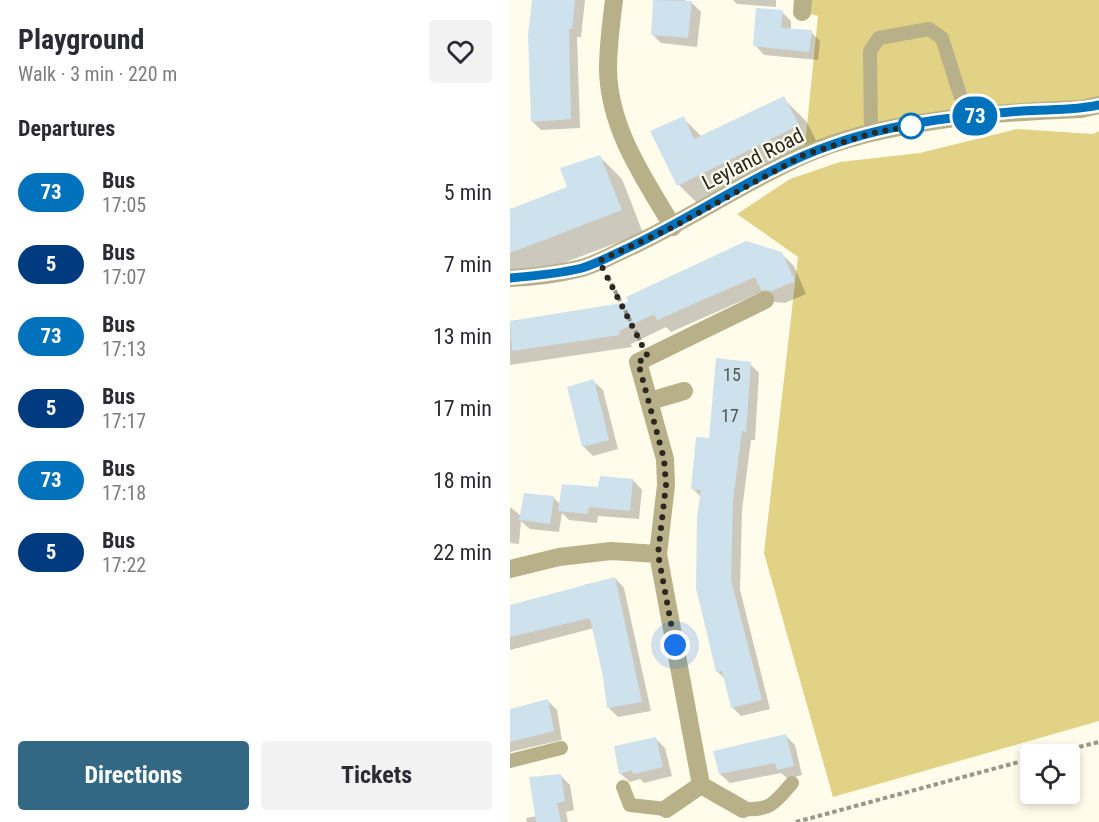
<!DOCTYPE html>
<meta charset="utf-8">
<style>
:root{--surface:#fff;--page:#f2f2f3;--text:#2b2b33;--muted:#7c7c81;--accent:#336884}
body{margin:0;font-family:"Roboto Condensed",sans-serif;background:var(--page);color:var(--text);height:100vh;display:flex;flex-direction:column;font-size:22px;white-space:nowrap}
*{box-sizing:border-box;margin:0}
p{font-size:20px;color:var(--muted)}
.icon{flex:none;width:33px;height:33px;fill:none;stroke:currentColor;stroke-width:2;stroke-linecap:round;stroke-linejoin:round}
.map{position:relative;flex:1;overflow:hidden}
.sheet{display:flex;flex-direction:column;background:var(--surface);width:510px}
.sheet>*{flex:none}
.badge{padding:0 12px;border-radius:20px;font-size:21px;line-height:39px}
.buttons{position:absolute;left:510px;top:744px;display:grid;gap:12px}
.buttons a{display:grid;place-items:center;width:60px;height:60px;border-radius:6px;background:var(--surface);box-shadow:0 3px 9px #0003;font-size:30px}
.you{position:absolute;width:30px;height:30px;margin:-15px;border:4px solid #fff;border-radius:50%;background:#1a73e8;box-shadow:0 0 0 9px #1a73e833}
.map>.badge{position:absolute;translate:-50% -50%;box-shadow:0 0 0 3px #fff}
h2{padding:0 18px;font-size:22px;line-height:54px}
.round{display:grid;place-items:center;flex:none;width:63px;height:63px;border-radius:6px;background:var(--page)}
.summary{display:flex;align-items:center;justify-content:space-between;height:102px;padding:0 18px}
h1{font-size:28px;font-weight:700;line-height:45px}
.cta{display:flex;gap:12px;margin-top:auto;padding:12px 18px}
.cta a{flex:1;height:69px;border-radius:6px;background:var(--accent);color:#fff;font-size:24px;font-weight:700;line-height:69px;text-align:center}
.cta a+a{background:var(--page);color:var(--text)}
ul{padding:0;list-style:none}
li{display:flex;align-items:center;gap:18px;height:72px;padding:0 18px}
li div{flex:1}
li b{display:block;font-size:22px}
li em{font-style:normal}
li .badge{min-width:66px;font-weight:700;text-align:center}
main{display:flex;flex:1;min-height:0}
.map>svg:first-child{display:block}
.green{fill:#e1d286}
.shadow{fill:#0003}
.building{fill:#cee2ee}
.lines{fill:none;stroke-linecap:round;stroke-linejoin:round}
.path{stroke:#99968b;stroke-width:4;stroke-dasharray:4.5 3;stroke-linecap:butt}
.service{stroke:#b8b088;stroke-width:14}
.minor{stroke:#b8b088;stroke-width:18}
.tertiary{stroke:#b8b088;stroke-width:18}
.line-casing{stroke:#fff;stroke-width:14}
.line{stroke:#0072bc;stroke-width:9}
.walk{stroke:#2a2821;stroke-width:6;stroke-dasharray:0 10.8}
.stop-dot{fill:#fff;stroke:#0072bc;stroke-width:3}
.labels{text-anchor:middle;stroke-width:4.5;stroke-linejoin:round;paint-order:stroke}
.number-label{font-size:18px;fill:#535654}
.street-label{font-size:21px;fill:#2a2821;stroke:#fffcec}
</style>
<main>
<section class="sheet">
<div class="summary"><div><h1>Playground</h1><p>Walk · 3 min · 220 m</p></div><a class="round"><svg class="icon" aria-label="heart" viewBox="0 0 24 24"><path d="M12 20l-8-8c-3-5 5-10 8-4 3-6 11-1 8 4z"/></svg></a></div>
<h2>Departures</h2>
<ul>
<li><span class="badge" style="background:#0072bc;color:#fff">73</span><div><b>Bus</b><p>17:05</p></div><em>5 min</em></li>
<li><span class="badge" style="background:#003b80;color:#fff">5</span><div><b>Bus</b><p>17:07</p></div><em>7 min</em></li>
<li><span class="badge" style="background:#0072bc;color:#fff">73</span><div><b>Bus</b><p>17:13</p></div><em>13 min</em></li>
<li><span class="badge" style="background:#003b80;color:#fff">5</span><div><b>Bus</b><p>17:17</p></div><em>17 min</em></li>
<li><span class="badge" style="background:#0072bc;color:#fff">73</span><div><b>Bus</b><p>17:18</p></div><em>18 min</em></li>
<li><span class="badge" style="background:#003b80;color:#fff">5</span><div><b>Bus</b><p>17:22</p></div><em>22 min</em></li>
</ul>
<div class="cta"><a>Directions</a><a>Tickets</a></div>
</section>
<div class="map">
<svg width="589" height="822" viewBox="0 0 589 822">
<rect width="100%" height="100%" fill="#fffcec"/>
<!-- green -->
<path class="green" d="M 293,0 L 589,0 L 589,105 L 515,111 L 294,155 L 308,16 L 292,12 Z
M 507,129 L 583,134 L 589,131 L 589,721 L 323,797 L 254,553 L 288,257 L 227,214 L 280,179 L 330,162 L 410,153 Z"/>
<!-- shadow -->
<path class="shadow" d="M 23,0 L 75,0 L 71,37 L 67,37 L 70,128 L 31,130 L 22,121 Z
M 145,0 L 174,0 L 182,3 L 191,12 L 187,47 L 151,43 L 142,34 Z
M 223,0 L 266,0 L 266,7 L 227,4 Z
M 272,12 L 281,21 L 281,30 L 301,32 L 310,41 L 308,60 L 254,55 L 245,45 Z
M 273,98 L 296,121 L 310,148 L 191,207 L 169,185 L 173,118 L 192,137 Z
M 90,157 L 112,179 L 133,233 L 24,274 L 0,275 L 0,211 L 59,188 Z
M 271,253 L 284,266 L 296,294 L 275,303 L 265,302 L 254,291 L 161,332 L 156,327 L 121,344 L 122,347 L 0,365 L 0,322 L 120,304 Z
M 240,364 L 249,373 L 245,440 L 241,440 L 232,510 L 230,590 L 260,709 L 231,716 L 222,707 L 216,680 L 207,671 L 191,497 L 183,489 L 201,440 Z
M 83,381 L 93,390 L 108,449 L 83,456 L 73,446 Z
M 123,480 L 132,490 L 129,519 L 88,516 L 87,523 L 59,520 L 52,513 L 49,532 L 20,529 L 11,521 L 9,544 L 0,543 L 0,507 L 11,516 L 43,497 L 50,504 L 90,489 Z
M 105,578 L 114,588 L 141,711 L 108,717 L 99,708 L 95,676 L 84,628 L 0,650 L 0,608 L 74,588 L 74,585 Z
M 38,701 L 47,710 L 52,740 L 0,752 L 0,710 Z
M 275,735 L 285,745 L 292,775 L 278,779 L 271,773 L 220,783 L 210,774 Z
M 145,738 L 155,748 L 162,776 L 134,783 L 130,779 L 120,782 L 110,773 Z
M 50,775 L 60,785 L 64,810 L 56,812 L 58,822 L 17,822 L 16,818 L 27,816 Z"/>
<!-- building -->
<path class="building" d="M 22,0 L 65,0 L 62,29 L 59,28 L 61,119 L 21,122 L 18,35 Z
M 143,0 L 182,1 L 178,38 L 141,35 Z
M 246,8 L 273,10 L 271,28 L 302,30 L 299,52 L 243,46 Z
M 274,96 L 289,125 L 167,186 L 140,131 L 174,116 L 184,139 Z
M 90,155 L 112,210 L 0,253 L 0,209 L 57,187 L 50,168 Z
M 236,241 L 272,252 L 285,281 L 262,291 L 251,290 L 245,277 L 147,320 L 144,314 L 109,331 L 110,335 L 2,351 L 0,321 L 118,302 L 116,297 Z
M 206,358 L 241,362 L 236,432 L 232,431 L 223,500 L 221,580 L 252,700 L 221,708 L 212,671 L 206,672 L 186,588 L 187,517 L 191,490 L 181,489 L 186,437 L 199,438 Z
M 84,379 L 99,440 L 72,447 L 57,387 Z
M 90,476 L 123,479 L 120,511 L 79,507 L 78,514 L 48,511 L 52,484 L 88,487 Z
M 14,493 L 44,496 L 40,524 L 9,520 Z
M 105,577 L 132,702 L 97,708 L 93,677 L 80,618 L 0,637 L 0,605 Z
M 38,699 L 44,731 L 0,742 L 0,709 Z
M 276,734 L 284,766 L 267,770 L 265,763 L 209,774 L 203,751 Z
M 146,737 L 153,767 L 123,774 L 122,770 L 109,774 L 104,746 Z
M 51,774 L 55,801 L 47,803 L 51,822 L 26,822 L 19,777 Z"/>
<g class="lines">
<!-- path -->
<path class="path" d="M 98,277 L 130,340
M 540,754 L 589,742
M 286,822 L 520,759"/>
<!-- service -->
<path class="service" d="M 361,133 L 360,51 L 369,38 L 419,29 L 432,38 L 457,117
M 0,761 L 51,748
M 113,787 L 120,805 L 156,809
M 233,809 C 260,811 265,803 282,783"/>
<!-- minor -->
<path class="minor" d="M 104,0 C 101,23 98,47 98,69 C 99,129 134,178 163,227
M 292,12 L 293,0
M 140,401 L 174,391
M 0,569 L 49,557 L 101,551 L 148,554
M 191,785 L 148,554 L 156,485 L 155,459 L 128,362 L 255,300
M 156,809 L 191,785 L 233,809"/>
<!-- tertiary -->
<path class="tertiary" d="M 0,278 C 24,277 48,274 72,268 C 89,263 106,253 122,246 C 181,218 236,181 294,155 C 372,120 487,112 571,109 L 589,105"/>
</g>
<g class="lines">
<!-- line casing -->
<g class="line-casing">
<path id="line" d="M 0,278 C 24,276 48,274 72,268 C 89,263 106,253 122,246 C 190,214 253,168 324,144 C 383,123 450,116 512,111 C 538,109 563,111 589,105"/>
</g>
<!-- line -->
<use href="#line" class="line"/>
<!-- walk -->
<path class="walk" d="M 165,645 L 148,554 L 156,485 L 154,459 L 128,362 L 138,357 L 89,261 L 163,227 L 294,155 L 362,133 L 401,126"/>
</g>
<!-- markers -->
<circle class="stop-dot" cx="401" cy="126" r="12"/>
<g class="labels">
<!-- number labels -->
<g class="number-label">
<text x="222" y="381">15</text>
<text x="220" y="422">17</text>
</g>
<!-- street labels -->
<g class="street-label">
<text transform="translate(243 159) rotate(-27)" y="7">Leyland Road</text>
</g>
</g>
</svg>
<div class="buttons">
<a><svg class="icon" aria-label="locate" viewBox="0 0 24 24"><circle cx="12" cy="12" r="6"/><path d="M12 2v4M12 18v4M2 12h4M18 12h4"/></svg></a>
</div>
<div class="you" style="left:165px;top:645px"></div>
<b class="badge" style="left:465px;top:116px;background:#0072bc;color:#fff">73</b>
</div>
</main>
